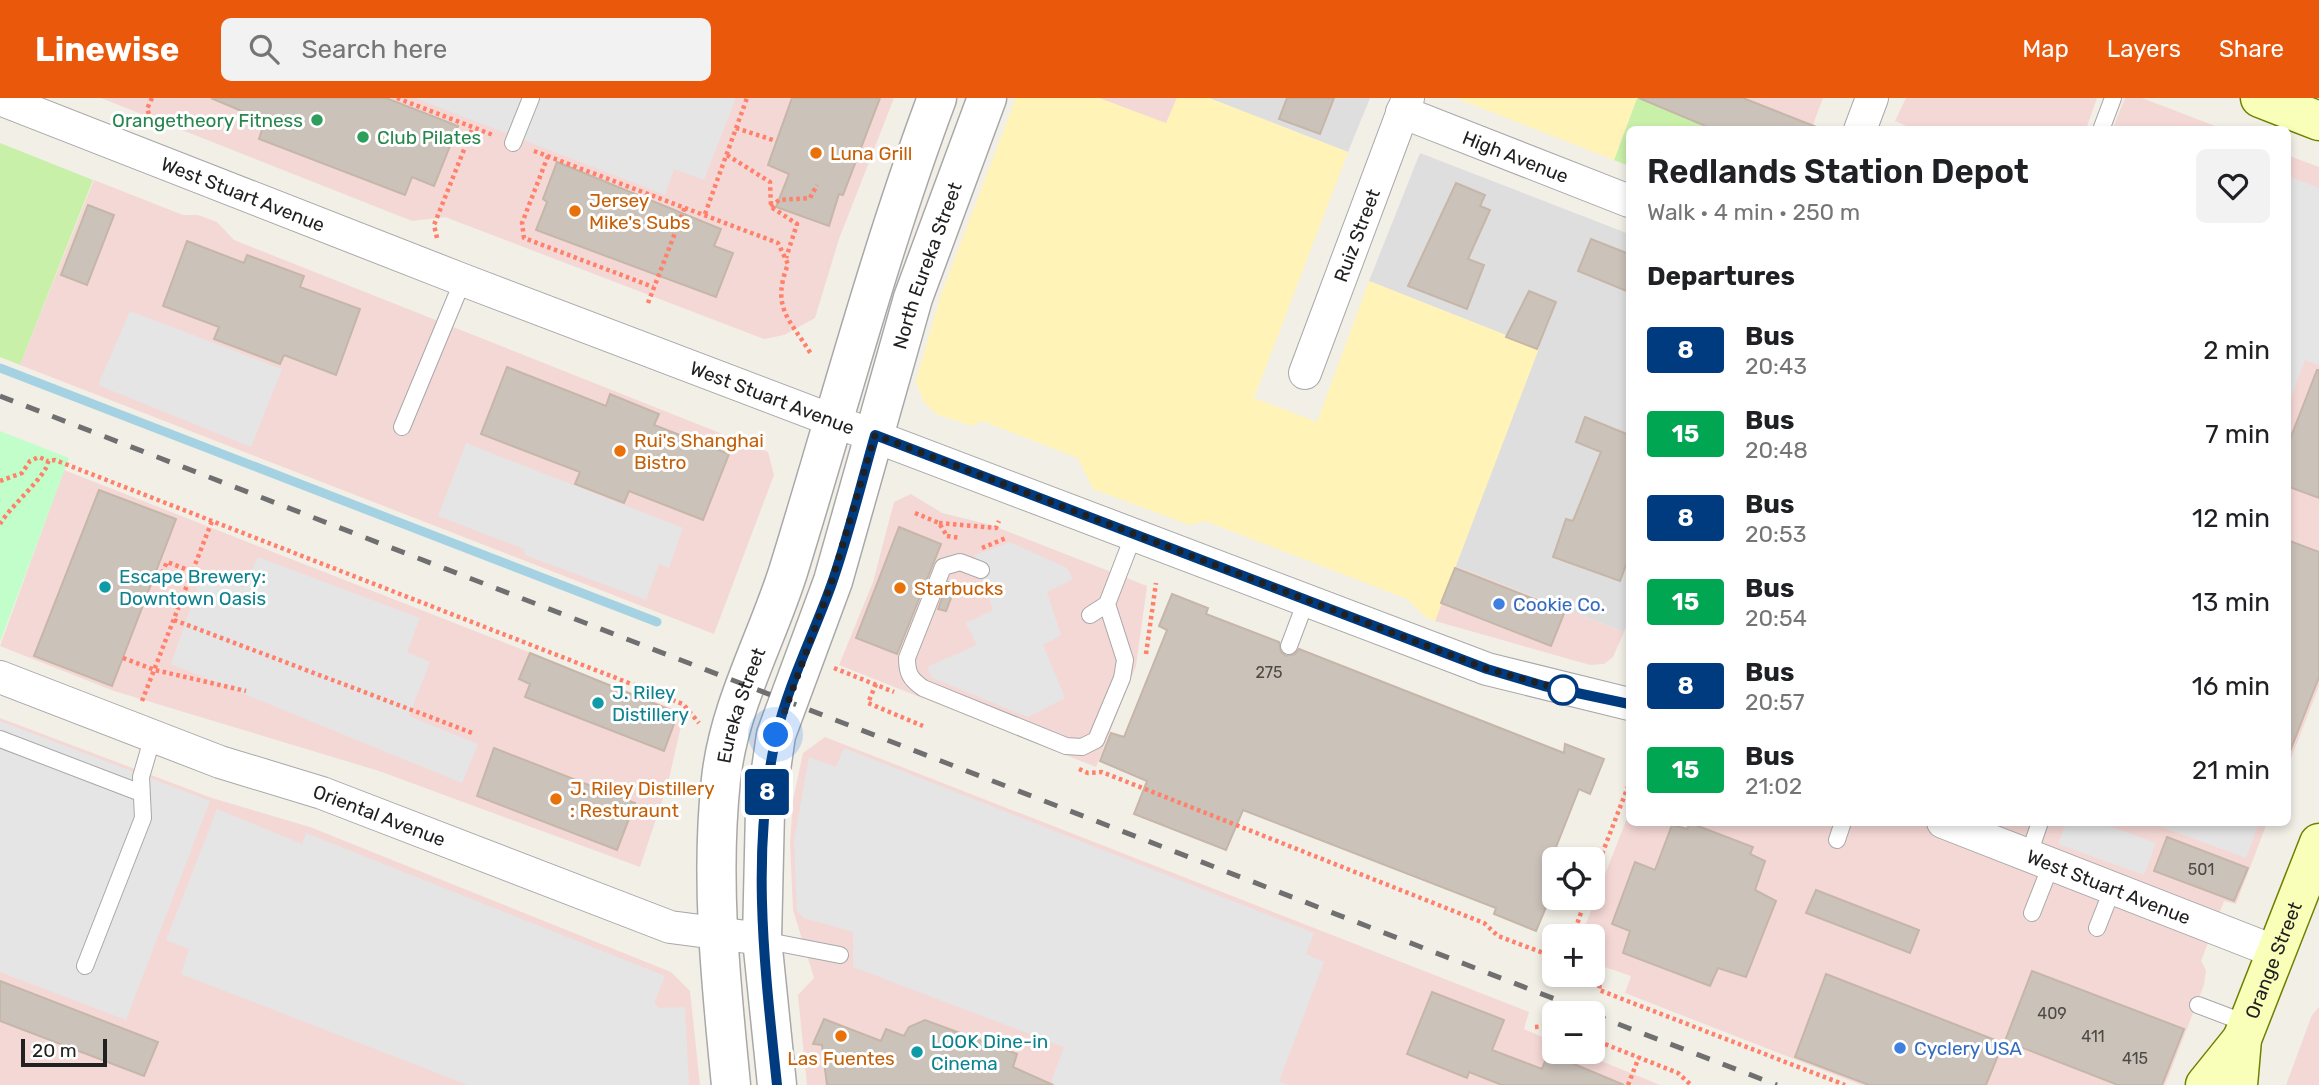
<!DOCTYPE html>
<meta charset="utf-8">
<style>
:root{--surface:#fff;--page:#f2f2f2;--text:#202124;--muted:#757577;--accent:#ea580c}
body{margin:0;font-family:Rubik,sans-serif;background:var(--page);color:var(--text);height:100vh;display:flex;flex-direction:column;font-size:26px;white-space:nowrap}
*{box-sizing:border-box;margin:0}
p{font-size:23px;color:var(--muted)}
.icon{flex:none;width:38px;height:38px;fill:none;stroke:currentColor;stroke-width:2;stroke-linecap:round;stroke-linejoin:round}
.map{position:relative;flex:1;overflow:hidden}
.details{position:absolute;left:1626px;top:28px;width:665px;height:700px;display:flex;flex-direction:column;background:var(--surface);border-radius:10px;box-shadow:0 4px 10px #0003}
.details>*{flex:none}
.badge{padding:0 14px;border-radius:5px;font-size:24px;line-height:46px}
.tools{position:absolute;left:1542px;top:749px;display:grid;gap:14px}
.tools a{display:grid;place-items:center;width:63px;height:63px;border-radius:10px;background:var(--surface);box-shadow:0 4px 10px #0003;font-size:35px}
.scale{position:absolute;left:21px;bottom:18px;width:86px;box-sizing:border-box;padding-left:7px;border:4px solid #212121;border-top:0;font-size:19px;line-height:24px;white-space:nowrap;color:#212121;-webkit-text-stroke:5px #fff;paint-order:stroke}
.you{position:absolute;width:35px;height:35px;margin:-18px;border:5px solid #fff;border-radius:50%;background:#1a73e8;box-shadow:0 0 0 10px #1a73e833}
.map>.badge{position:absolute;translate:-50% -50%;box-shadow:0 0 0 4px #fff}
h2{padding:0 21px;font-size:26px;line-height:63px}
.round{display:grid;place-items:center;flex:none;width:74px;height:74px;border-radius:10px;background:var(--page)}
.summary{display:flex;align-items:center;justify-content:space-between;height:119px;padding:0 21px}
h1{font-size:33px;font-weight:600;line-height:52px}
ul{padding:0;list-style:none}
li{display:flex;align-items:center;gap:21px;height:84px;padding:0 21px}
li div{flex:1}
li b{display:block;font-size:26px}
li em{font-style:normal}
li .badge{min-width:77px;font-weight:700;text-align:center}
header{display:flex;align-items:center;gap:42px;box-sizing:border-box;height:98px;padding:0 35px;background:var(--accent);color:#fff}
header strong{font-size:33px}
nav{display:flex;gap:38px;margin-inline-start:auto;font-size:24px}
.search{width:490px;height:63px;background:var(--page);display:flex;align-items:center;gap:18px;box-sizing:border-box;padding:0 24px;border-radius:10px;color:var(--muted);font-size:26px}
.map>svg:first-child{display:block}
.residential{fill:#dfdede}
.commercial{fill:#f4d8d5}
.grass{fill:#c9f0a9}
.sand{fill:#fff3b8}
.park{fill:#c2fec9}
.parking{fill:#e5e5e5}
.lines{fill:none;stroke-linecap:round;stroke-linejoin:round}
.stream{stroke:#a4d2e3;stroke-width:9}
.building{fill:#cbc2b9;stroke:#c5b6a8;stroke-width:2}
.service-casing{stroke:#a8a8a8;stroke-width:18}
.minor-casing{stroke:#a8a8a8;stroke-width:34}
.tertiary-casing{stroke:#a8a8a8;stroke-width:41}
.secondary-casing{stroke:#6d8000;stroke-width:41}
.path{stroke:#ff806b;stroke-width:4.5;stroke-dasharray:3.5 3.5;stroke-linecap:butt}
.service{stroke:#fff;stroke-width:16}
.minor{stroke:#fff;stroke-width:32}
.tertiary{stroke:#fff;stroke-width:38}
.secondary{stroke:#f9ffb8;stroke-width:38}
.rail{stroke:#6f6f6f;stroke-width:5;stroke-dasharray:14 14;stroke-linecap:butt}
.line-casing{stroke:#fff;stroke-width:16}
.line{stroke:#003b80;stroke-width:10}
.walk{stroke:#212121;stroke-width:7;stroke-dasharray:0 12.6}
.leisure-dot{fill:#2e9e5b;stroke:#fff;stroke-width:2.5}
.food-dot{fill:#e8710a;stroke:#fff;stroke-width:2.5}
.culture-dot{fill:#0f9aa8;stroke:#fff;stroke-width:2.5}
.shop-dot{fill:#3f7fe0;stroke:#fff;stroke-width:2.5}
.stop-dot{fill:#fff;stroke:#003b80;stroke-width:3.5}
.labels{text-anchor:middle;stroke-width:6;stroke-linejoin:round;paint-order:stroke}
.number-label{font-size:16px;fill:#4c4947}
.leisure-label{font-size:19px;fill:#27864d;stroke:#fff;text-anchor:end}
.food-label{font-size:19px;fill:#c56008;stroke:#fff;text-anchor:start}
.street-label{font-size:19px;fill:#212121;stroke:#fff}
.culture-label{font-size:19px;fill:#0d838f;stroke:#fff;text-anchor:start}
.shop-label{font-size:19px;fill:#366cbe;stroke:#fff;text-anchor:start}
</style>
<header>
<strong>Linewise</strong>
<div class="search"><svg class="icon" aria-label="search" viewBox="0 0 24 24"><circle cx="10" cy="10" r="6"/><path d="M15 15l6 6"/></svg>Search here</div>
<nav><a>Map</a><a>Layers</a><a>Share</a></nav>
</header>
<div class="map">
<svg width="2319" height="987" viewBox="0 0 2319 987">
<rect width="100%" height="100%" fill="#f2efe7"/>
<!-- residential -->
<path class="residential" d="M 1209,0 L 1370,0 L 1348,54 Z
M 1420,55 L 1629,136 L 1629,521 L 1624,534 L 1455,468 L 1539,250 L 1369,183 Z"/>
<!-- commercial -->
<path class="commercial" d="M 101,0 L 894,0 L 839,141 L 815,220 L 784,237 L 764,241 L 445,119 L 412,123 Z
M 1099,0 L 1177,0 L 1166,26 Z
M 1641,0 L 1823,0 L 1811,32 L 1721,31 Z
M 1906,0 L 2097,0 L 2086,31 L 1916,32 L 1895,23 Z
M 2125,0 L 2142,0 L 2223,31 L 2112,32 Z
M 2287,57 L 2319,69 L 2319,588 L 2287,671 Z
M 94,82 L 183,117 L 198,117 L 217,124 L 234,142 L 768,354 L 774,377 L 714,536 L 20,267 Z
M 64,372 L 684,615 L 668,685 L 640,769 L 379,673 L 114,593 L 0,548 Z
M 911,396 L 942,415 L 991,427 L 1147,488 L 1136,568 L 1096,669 L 839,567 L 873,484 L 894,404 Z
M 1455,468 L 1624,534 L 1613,559 L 1604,566 L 1590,567 L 1435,523 Z
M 0,620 L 212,700 L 310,729 L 671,874 L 690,893 L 700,987 L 0,987 Z
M 825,639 L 1529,914 L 1524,931 L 1554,944 L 1554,954 L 1579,954 L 1660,987 L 807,987 L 798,897 L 814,880 L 793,812 L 790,746 L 793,702 L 803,655 Z
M 1629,715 L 1629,724 L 2267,725 L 2236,806 L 2224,803 L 2201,863 L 2206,872 L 2204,887 L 2165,987 L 1861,987 L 1625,895 L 1631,878 L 1596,866 L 1605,843 L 1583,833 Z
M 2319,909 L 2319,987 L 2286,987 L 2312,917 Z"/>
<!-- grass -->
<path class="grass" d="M 1637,0 L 1641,0 L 1721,31 L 1629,32 L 1629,68 L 1614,62 Z
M 0,45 L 93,82 L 20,267 L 0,259 Z"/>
<!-- sand -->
<path class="sand" d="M 1016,0 L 1099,0 L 1166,25 L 1177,0 L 1209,0 L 1348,54 L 1254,300 L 1317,324 L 1369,183 L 1539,250 L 1435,523 L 1427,520 L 1407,501 L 1205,423 L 1190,427 L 1093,391 L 1078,360 L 982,323 L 972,328 L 936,316 L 923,303 L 916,283 L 941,197 Z
M 1456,0 L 1637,0 L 1614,62 Z"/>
<!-- park -->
<path class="park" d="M 0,333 L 69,360 L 0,544 Z"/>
<!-- parking -->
<path class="parking" d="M 415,0 L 736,0 L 704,82 L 674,71 L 665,97 Z
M 2287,78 L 2319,90 L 2319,267 L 2305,262 L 2287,310 Z
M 130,213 L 282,271 L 251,349 L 98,287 Z
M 466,345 L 683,430 L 669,470 L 659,466 L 646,502 L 525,457 L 524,451 L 438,418 Z
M 1010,444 L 1067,470 L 1073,481 L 1047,494 L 1061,537 L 1043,547 L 1065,600 L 1028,619 L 932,580 L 927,569 L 977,547 L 966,525 L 993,512 L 975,457 Z
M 258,459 L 420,520 L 407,554 L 430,564 L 409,618 L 478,646 L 462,685 L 171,566 L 203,474 L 243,490 Z
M 0,623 L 210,703 L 126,922 L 0,874 Z
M 844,650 L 1314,835 L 1306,856 L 1324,864 L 1279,983 L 1288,987 L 1058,987 L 1051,984 L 1064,949 L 853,869 L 853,834 L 804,820 L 797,813 L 794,743 L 809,659 L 836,669 Z
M 217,711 L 302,746 L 306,735 L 665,878 L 654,905 L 659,910 L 685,909 L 689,987 L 468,987 L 181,876 L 189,851 L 166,842 Z
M 2066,725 L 2100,725 L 2156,745 L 2144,777 L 2058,746 Z
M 2151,725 L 2259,724 L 2259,725 L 2246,760 Z"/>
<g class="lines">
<!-- stream -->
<path class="stream" d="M 0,270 L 657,524"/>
</g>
<!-- building -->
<path class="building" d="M 211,0 L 386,0 L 458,28 L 434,88 L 412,79 L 405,97 L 259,41 L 265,23 Z
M 792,0 L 880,0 L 843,97 L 839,96 L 829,128 L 776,109 L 789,76 L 768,67 Z
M 1287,0 L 1334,0 L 1320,36 L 1279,21 Z
M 1639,0 L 1743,0 L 1819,30 L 1715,32 Z
M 557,64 L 721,131 L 714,148 L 733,155 L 716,199 L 536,132 L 547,104 L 543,101 Z
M 1456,85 L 1485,97 L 1480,108 L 1490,112 L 1468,161 L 1484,167 L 1467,211 L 1408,188 Z
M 88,107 L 114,117 L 87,187 L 61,177 Z
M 1591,141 L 1629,156 L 1629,194 L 1578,173 Z
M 187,143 L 244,165 L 247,157 L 304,178 L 300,189 L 360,211 L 336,277 L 284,257 L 280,266 L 214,241 L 219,229 L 163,208 Z
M 1529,193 L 1556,204 L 1537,251 L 1506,239 Z
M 507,269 L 606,308 L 610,296 L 659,316 L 654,327 L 729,356 L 703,422 L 629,393 L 624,405 L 575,386 L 580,374 L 481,336 Z
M 2317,272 L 2319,272 L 2319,400 L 2287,388 L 2287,349 Z
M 1585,319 L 1629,337 L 1629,459 L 1620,483 L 1553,459 L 1566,421 L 1573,423 L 1601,354 L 1576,344 Z
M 99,392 L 176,421 L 112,588 L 34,558 Z
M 899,429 L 941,446 L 897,556 L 856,540 Z
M 2287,442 L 2319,454 L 2319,579 L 2289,656 Z
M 1455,470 L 1565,513 L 1551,548 L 1441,505 Z
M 948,484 L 956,487 L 946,513 L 938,511 Z
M 1172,496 L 1208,510 L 1206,516 L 1279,544 L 1281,554 L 1286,558 L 1295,556 L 1299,551 L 1564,655 L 1565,646 L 1604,661 L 1590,696 L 1579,691 L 1545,777 L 1554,781 L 1554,790 L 1536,833 L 1494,816 L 1496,810 L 1243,712 L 1226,752 L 1134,716 L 1147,683 L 1100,663 L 1111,635 L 1124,639 L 1167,532 L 1159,528 Z
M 530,555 L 678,615 L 664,653 L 525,599 L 530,586 L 519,581 Z
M 494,650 L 635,705 L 617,752 L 477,698 Z
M 1690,725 L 1753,749 L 1750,756 L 1765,763 L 1755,792 L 1776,803 L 1746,879 L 1718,870 L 1710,888 L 1623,855 L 1630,833 L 1612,826 L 1635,764 L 1655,772 L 1672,727 L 1687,731 Z
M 2167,739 L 2248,770 L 2234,803 L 2154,773 Z
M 1816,792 L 1919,832 L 1910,855 L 1806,815 Z
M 2032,873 L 2184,931 L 2162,987 L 2118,987 L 2005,943 Z
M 1826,876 L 2003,945 L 1986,987 L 1869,987 L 1795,959 Z
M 0,883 L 158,944 L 144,978 L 0,923 Z
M 1432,894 L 1504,922 L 1492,952 L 1542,971 L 1548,955 L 1624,987 L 1502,987 L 1469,974 L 1467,980 L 1407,956 Z
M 824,921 L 881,943 L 886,931 L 904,938 L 909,929 L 925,922 L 1017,956 L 1013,969 L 1053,987 L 827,987 L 822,947 L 813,946 Z"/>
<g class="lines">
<!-- service casing -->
<g class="service-casing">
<path id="service" d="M 2101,32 L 2113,0
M 513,45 L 531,0
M 402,329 L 463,182
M 981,472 L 960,464 L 943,469 L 907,560 C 907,575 910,581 923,590 L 1066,648 L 1082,649 L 1096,642 L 1122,580 L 1125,562 L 1107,506
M 1090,517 L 1107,506 L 1134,436
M 1289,548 L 1306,503
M 0,641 L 141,695
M 1837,742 L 1843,724
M 2028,759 L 2040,724
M 2032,815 L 2051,767
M 2097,830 L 2112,792
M 763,842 L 840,857
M 85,868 L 143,720 L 141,679 L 153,638
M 2198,907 L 2248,926"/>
</g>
<!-- minor casing -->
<g class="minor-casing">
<g id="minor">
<path id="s1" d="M 0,1 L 463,182 L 1487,571 L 1629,606"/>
<path id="s2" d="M 1402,14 L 1629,103"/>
<path d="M 1860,32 L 1872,0"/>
<path id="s3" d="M 1305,275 L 1408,0"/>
<path id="s4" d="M 0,579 L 220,664 L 322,695 L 670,829 L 762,841"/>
<path id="s5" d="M 1943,724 L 2276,854"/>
</g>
</g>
<!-- tertiary casing -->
<g class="tertiary-casing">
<g id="tertiary">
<path id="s6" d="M 731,987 C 721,885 710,783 721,681 C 729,608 766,543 788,474 C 837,316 879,155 937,0"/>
<path id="s7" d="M 777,987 L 762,841 L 765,713 L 776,637 L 833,483 L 913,200 L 987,0"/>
</g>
</g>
<!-- secondary casing -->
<g class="secondary-casing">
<g id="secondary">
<path d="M 2260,0 L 2319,23"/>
<path d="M 2205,987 L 2242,941"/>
<path id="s8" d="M 2238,987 L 2242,941 L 2319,745"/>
</g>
</g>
<!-- path -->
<path class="path" d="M 152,0 L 147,11 L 154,30
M 397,0 L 493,37
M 736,30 L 776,43
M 534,53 L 778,145 L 788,166 C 771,210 789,220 811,256
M 727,57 L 770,84 L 771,109 L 797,126 L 786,160
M 548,58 L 522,125 L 524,140 L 653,189
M 771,109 L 779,102 L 810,100 L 817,87
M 705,116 L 747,0
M 437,140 L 434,127 L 473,29
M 648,205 L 685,109
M 0,383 L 22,375 L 30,363 L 39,359 L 48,363
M 915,415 L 939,425 L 947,438
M 939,425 L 996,430 L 999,423
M 0,426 C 11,407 48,377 48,363 L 55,362 L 683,606 L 699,625
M 947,438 L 960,440
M 982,450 L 1006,440
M 162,475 L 167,464 L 193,474
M 174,522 L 475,636
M 1146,556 L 1156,485
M 123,560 L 155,572 L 246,593
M 834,570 L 894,594
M 876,586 L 868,605 L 923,628
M 142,603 L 212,423
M 1079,671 L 1088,675 L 1102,674 L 1484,825 L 1498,838 L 1554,859
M 1592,782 L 1629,686
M 1573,838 L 1586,800
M 1592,876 L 1600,885 L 1599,892 L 1845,987
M 1535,929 L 1554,928
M 1592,941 L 1678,975 L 1691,987
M 1628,987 L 1639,959"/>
<!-- service -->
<use href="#service" class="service"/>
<!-- minor -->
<use href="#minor" class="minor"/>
<!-- tertiary -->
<use href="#tertiary" class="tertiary"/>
<!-- secondary -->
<use href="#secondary" class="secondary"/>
<!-- rail -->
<path class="rail" d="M 0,298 L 1591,915
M 1592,916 L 1777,987"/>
</g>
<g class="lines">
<!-- line casing -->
<g class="line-casing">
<path id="line" d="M 777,987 C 765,872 750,754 776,639 C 788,586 814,536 832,485 C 849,436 861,386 875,337 L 1487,571 L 1544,588 L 1629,606"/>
</g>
<!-- line -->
<use href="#line" class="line"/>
<!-- walk -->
<path class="walk" d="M 776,637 L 832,483 L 875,337 L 1487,571 L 1563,592"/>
</g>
<!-- markers -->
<g class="leisure-dot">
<circle cx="317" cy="22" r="7"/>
<circle cx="363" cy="39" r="7"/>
</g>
<g class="food-dot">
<circle cx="816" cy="55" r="7"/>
<circle cx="575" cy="113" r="7"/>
<circle cx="620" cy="353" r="7"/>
<circle cx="900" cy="490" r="7"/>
<circle cx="556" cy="701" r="7"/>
<circle cx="841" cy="938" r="7"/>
</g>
<g class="culture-dot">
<circle cx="105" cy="489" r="7"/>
<circle cx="598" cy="605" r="7"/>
<circle cx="917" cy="954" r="7"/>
</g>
<g class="shop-dot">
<circle cx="1499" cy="506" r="7"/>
<circle cx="1900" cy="950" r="7"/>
</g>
<circle class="stop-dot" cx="1563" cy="592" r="14"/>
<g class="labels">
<!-- number labels -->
<g class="number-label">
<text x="1269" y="580">275</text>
<text x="2201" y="777">501</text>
<text x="2052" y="921">409</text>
<text x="2093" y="944">411</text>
<text x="2135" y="966">415</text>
</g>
<!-- leisure labels -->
<g class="leisure-label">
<text x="303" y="29">Orangetheory Fitness</text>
<text x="377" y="46" text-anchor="start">Club Pilates</text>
</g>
<!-- food labels -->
<g class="food-label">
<text x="830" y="62">Luna Grill</text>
<text x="589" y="109">Jersey<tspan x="589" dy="22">Mike's Subs</tspan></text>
<text x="634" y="349">Rui's Shanghai<tspan x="634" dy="22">Bistro</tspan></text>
<text x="914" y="497">Starbucks</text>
<text x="570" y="697">J. Riley Distillery<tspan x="570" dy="22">: Resturaunt</tspan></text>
<text x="841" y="967" text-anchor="middle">Las Fuentes</text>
</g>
<!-- street labels -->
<g class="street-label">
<text dy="7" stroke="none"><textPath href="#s2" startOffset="122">High Avenue</textPath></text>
<text dy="7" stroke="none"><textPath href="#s1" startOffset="261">West Stuart Avenue</textPath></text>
<text dy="7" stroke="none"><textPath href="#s3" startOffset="147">Ruiz Street</textPath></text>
<text dy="7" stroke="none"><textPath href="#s7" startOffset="845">North Eureka Street</textPath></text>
<text dy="7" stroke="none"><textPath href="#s1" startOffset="828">West Stuart Avenue</textPath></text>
<text dy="7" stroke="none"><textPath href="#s6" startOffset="383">Eureka Street</textPath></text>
<text dy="7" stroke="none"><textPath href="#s4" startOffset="404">Oriental Avenue</textPath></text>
<text dy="7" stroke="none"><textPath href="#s5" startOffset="178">West Stuart Avenue</textPath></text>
<text dy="7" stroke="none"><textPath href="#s8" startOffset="131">Orange Street</textPath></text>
</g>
<!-- culture labels -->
<g class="culture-label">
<text x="119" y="485">Escape Brewery:<tspan x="119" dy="22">Downtown Oasis</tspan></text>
<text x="612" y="601">J. Riley<tspan x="612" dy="22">Distillery</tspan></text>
<text x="931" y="950">LOOK Dine-in<tspan x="931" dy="22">Cinema</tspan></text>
</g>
<!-- shop labels -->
<g class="shop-label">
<text x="1513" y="513">Cookie Co.</text>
<text x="1914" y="957">Cyclery USA</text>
</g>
</g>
</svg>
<div class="tools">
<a><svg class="icon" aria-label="locate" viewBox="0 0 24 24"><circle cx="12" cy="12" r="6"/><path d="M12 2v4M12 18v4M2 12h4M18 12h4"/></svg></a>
<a>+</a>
<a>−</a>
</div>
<div class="scale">20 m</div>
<div class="you" style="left:776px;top:637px"></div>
<b class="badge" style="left:767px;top:694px;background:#003b80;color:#fff">8</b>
<section class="details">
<div class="summary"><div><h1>Redlands Station Depot</h1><p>Walk · 4 min · 250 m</p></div><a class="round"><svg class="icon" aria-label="heart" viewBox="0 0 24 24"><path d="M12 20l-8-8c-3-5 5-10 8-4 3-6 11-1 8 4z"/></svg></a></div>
<h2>Departures</h2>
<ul>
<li><span class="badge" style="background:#003b80;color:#fff">8</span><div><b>Bus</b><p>20:43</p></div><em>2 min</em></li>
<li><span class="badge" style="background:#00a651;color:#fff">15</span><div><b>Bus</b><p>20:48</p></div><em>7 min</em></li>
<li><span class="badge" style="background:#003b80;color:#fff">8</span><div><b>Bus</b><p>20:53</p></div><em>12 min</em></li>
<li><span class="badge" style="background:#00a651;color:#fff">15</span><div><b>Bus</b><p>20:54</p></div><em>13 min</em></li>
<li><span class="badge" style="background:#003b80;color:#fff">8</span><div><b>Bus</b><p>20:57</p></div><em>16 min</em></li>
<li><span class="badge" style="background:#00a651;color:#fff">15</span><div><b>Bus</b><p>21:02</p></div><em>21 min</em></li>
</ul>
</section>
</div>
